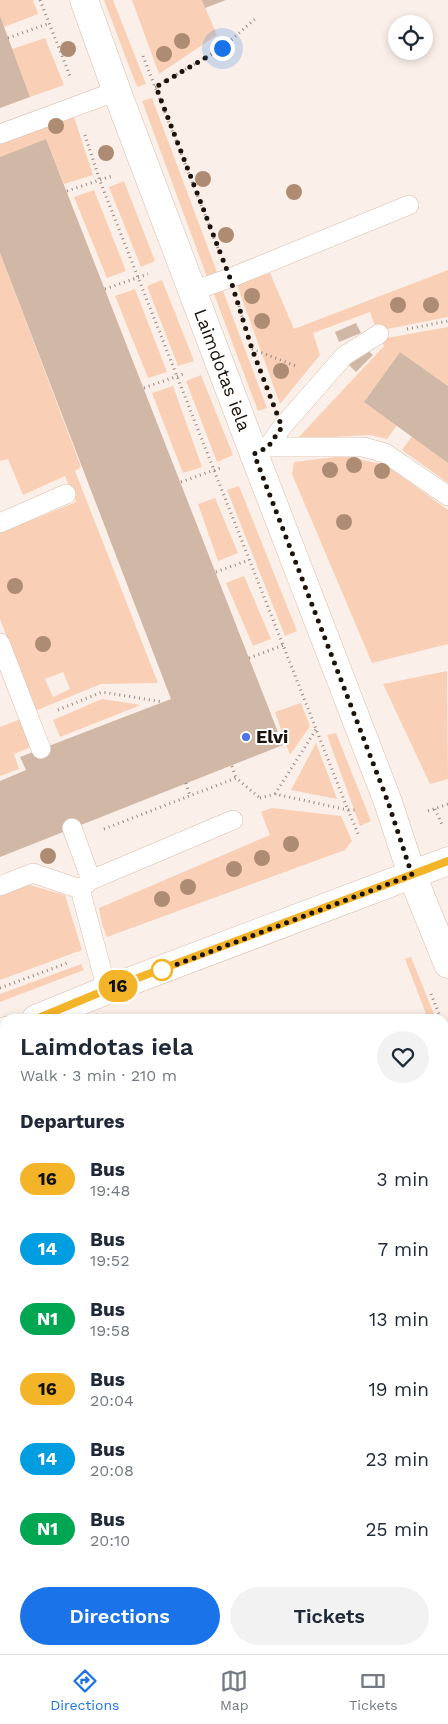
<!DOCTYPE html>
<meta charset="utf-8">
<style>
:root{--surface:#fff;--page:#f2f2f3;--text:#1f2937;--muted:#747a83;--line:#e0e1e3;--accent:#1a73e8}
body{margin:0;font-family:"Work Sans",sans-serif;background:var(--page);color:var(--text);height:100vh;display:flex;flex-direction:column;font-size:19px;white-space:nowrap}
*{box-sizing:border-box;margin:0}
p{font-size:16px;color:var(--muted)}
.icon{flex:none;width:28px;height:28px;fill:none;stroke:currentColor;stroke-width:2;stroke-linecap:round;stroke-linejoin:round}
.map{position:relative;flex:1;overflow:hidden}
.panel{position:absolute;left:0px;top:1014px;width:449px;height:641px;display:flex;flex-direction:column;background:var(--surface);border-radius:15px 15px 0 0;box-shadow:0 2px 8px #0003}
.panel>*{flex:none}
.badge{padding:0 10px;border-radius:16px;font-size:18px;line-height:32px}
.buttons{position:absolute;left:388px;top:15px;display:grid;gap:10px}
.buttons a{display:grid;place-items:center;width:45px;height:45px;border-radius:50%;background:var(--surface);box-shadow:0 2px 8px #0003;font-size:25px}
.you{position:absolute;width:25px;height:25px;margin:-12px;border:4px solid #fff;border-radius:50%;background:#1a73e8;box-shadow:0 0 0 8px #1a73e833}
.map>.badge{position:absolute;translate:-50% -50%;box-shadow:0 0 0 2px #fff}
h2{padding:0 20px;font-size:19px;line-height:45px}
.round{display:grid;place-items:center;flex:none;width:52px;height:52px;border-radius:26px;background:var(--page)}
.overview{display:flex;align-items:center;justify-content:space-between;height:85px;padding:0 20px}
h1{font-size:24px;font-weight:600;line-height:38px}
.action{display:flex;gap:10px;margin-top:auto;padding:10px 20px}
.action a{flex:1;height:58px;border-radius:30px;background:var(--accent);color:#fff;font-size:20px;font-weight:600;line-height:58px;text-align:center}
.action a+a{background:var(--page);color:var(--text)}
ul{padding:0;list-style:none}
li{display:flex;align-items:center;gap:15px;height:70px;padding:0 20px}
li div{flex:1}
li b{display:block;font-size:19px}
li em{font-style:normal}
li .badge{min-width:55px;font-weight:700;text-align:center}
.dock{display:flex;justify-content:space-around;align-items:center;height:70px;border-top:1px solid var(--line);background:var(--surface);font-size:14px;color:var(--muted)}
.dock a{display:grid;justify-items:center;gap:2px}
.dock .current{color:var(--accent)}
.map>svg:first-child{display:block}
.green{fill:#f9d0b5;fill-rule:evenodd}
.building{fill:#d0b7a6}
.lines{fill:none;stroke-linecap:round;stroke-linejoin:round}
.lane-casing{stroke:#d8bead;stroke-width:20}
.street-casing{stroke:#d8bead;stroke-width:29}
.secondary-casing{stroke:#d8bead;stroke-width:29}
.path{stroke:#958b84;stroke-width:3;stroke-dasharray:1 4;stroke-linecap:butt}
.lane{stroke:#fff;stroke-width:19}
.street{stroke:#fff;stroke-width:28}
.secondary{stroke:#fff;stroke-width:28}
.tree{fill:#ad8c73}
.line-casing{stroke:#fff;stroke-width:11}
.line{stroke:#f4b427;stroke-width:8}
.walk{stroke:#1c130d;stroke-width:5;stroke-dasharray:0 9}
.poi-dot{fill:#4975e8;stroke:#fff;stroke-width:2}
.stop-dot{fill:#fff;stroke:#f4b427;stroke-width:2.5}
.labels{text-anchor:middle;stroke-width:4;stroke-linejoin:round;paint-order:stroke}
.street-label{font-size:18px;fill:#1c130d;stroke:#fff}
.poi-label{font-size:18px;font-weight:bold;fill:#1c130d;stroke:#fff;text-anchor:start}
</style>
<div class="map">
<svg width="448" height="1654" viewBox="0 0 448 1654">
<rect width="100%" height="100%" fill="#fbf0e9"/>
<!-- green -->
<path class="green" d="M 0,0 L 33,0 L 38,14 L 4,27 L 0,16 Z
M 104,0 L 113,0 L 146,84 L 137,87 Z
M 132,0 L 202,0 L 217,35 L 159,74 Z
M 45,38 L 64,85 L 30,97 L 12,49 Z
M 152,98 L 217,272 L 207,277 L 142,101 Z
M 73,114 L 93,175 L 64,184 L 46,139 L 0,157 L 0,144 Z
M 124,181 L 155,261 L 141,267 L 109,187 Z
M 94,190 L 126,271 L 107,278 L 74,197 Z
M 0,253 L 81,467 L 75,471 L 158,683 L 101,684 L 35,711 L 0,619 L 0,533 L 76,502 L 65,476 L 23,495 L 8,459 L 0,461 ZM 63,672 L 70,689 L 53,697 L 45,679 Z
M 448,270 L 448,317 L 377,331 L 370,312 L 313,333 L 320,355 L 280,404 L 237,285 L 270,273 L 294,329 Z
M 162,280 L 194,361 L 178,366 L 147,286 Z
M 135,289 L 167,372 L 148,378 L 115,296 Z
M 223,291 L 267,408 L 258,411 L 214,294 Z
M 448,327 L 448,386 L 400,352 L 364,402 L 397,425 L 387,439 L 370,435 L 297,439 L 384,346 L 381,339 Z
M 201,375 L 233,455 L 217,462 L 186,381 Z
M 173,386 L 202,467 L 183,473 L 152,393 Z
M 412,436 L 448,463 L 448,483 L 402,450 Z
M 344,456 L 386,465 L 448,510 L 448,644 L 372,663 L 292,474 L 294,462 Z
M 239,486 L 297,631 L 285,636 L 227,490 Z
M 215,498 L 238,553 L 218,561 L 198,504 Z
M 244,576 L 271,639 L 253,646 L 226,583 Z
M 447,671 L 448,779 L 430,784 L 383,684 Z
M 102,699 L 141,705 L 60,737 L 53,720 Z
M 301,703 L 310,726 L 290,755 L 275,712 Z
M 21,719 L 31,747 L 14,754 L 19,769 L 0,776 L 0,727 Z
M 336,733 L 371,821 L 360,826 L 327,735 Z
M 316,743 L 337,799 L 291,790 Z
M 272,808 L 341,816 L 352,841 L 345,850 L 107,937 L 102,924 L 99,908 L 270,835 L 261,812 Z
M 26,884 L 65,895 L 82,950 L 0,980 L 0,894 Z
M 411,957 L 436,1019 L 428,1019 L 405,959 Z
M 81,964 L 84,970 L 0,1002 L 0,994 Z"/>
<!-- building -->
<path class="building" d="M 202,0 L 226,0 L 205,8 Z
M 0,16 L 30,97 L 0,108 Z
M 46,139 L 283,745 L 0,857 L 0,781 L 26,770 L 20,757 L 171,699 L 0,253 L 0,157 Z
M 356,323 L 361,333 L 339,342 L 335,332 Z
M 365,348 L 373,355 L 356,372 L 349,365 Z
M 400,352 L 448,386 L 448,463 L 364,402 Z
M 444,1131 L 448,1141 L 448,1203 L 444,1205 Z
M 444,1493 L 448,1503 L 448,1567 L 444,1568 Z
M 147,1650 L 221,1650 L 212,1654 L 149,1654 Z
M 372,1650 L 391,1650 L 381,1654 L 374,1654 Z"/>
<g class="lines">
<!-- lane casing -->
<g class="lane-casing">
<path id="lane" d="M 0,134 L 117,91
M 193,291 L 230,278 L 409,205
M 268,447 L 363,447 L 385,453 L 448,496
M 259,451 L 268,447 L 282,427 L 344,356 L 379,334
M 0,523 L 66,494
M 0,643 L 41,749
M 72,828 L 91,880
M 0,886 L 33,873 L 80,889
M 107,990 L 80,889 L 91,880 L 233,820"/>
</g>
<!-- street casing -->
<g class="street-casing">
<g id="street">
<path id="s1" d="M 84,0 L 120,100 L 254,454 L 388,802 L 412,875 L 448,964"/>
<path d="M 444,1449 L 448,1447"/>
<path d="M 0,1620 L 5,1618"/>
</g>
</g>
<!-- secondary casing -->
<g class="secondary-casing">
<path id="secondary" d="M 36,1019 L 107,990 L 448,861
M 0,1033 L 5,1031"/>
</g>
<!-- path -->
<path class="path" d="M 40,0 L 70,76
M 8,38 L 50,23
M 143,56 L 219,251
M 155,87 L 222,48 L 255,19
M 85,135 L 100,181 L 348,810 L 355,810
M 67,191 L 112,176
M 105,289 L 148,274
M 239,306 L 244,324
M 407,329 L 448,321
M 252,349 L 296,366
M 144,388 L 186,373
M 181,482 L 223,467
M 216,572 L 249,560
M 249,658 L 284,645
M 58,710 L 102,692 L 163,702
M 232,766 L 236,778
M 186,783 L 190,796
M 275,794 L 317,728
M 260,798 L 275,794 L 348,810 L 359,836
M 435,809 L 443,827
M 428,811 L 448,804
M 104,829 L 236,778 L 260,798
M 0,988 L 70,962
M 431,994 L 441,1019
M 444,1024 L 448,1035"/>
<!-- lane -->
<use href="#lane" class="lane"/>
<!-- street -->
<use href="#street" class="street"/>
<!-- secondary -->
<use href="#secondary" class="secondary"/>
</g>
<!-- trees -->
<g class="tree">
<circle cx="182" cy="41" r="8"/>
<circle cx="68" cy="49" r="8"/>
<circle cx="164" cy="54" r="8"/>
<circle cx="56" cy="126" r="8"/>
<circle cx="106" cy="153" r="8"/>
<circle cx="203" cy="179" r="8"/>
<circle cx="294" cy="192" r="8"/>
<circle cx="226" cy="235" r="8"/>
<circle cx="252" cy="296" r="8"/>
<circle cx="398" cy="305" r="8"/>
<circle cx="431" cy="305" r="8"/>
<circle cx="262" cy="321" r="8"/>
<circle cx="281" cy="371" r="8"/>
<circle cx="354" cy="465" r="8"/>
<circle cx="330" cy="470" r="8"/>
<circle cx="382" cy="471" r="8"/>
<circle cx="344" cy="522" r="8"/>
<circle cx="15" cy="586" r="8"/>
<circle cx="43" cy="644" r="8"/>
<circle cx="291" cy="844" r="8"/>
<circle cx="48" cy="856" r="8"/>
<circle cx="262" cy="858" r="8"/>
<circle cx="234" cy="869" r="8"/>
<circle cx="188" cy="887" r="8"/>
<circle cx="162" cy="899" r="8"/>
</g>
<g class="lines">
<!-- line casing -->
<g class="line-casing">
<path id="line" d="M 36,1019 L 106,990 L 448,861"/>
</g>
<!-- line -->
<use href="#line" class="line"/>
<!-- walk -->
<path class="walk" d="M 162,970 L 157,972 L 412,875 L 388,802 L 254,454 L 268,447 L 282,427 L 252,349 L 230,278 L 156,87 L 222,48"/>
</g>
<!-- markers -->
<circle class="poi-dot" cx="246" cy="737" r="5"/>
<circle class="stop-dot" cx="162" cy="970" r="10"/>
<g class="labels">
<!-- street labels -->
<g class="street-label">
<text dy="6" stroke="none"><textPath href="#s1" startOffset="395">Laimdotas iela</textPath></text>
</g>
<!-- poi labels -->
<g class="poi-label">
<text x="256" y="743">Elvi</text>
</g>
</g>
</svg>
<div class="buttons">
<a><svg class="icon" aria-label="locate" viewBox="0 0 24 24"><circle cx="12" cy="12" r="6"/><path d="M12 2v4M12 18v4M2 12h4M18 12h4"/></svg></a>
</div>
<div class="you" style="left:222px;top:48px"></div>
<b class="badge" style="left:118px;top:986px;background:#f4b427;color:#111">16</b>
<section class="panel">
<div class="overview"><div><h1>Laimdotas iela</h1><p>Walk · 3 min · 210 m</p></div><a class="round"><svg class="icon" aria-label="heart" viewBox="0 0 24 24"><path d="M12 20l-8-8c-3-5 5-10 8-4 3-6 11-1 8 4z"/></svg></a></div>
<h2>Departures</h2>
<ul>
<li><span class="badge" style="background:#f4b427;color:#111">16</span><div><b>Bus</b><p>19:48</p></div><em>3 min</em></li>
<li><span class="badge" style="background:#009de0;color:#fff">14</span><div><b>Bus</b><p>19:52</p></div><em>7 min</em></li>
<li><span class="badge" style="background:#00a651;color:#fff">N1</span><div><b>Bus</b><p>19:58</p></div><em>13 min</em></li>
<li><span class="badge" style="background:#f4b427;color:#111">16</span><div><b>Bus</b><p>20:04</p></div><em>19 min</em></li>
<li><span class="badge" style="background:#009de0;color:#fff">14</span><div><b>Bus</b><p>20:08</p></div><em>23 min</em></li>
<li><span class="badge" style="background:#00a651;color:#fff">N1</span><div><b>Bus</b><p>20:10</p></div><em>25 min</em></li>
</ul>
<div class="action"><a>Directions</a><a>Tickets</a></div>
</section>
</div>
<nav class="dock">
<a class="current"><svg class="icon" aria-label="directions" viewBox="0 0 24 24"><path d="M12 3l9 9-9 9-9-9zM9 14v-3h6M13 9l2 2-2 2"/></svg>Directions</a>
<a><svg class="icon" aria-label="map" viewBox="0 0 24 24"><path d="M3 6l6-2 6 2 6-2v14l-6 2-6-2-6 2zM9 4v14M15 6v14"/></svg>Map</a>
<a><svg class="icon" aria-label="tickets" viewBox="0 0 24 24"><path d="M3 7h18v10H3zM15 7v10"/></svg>Tickets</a>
</nav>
